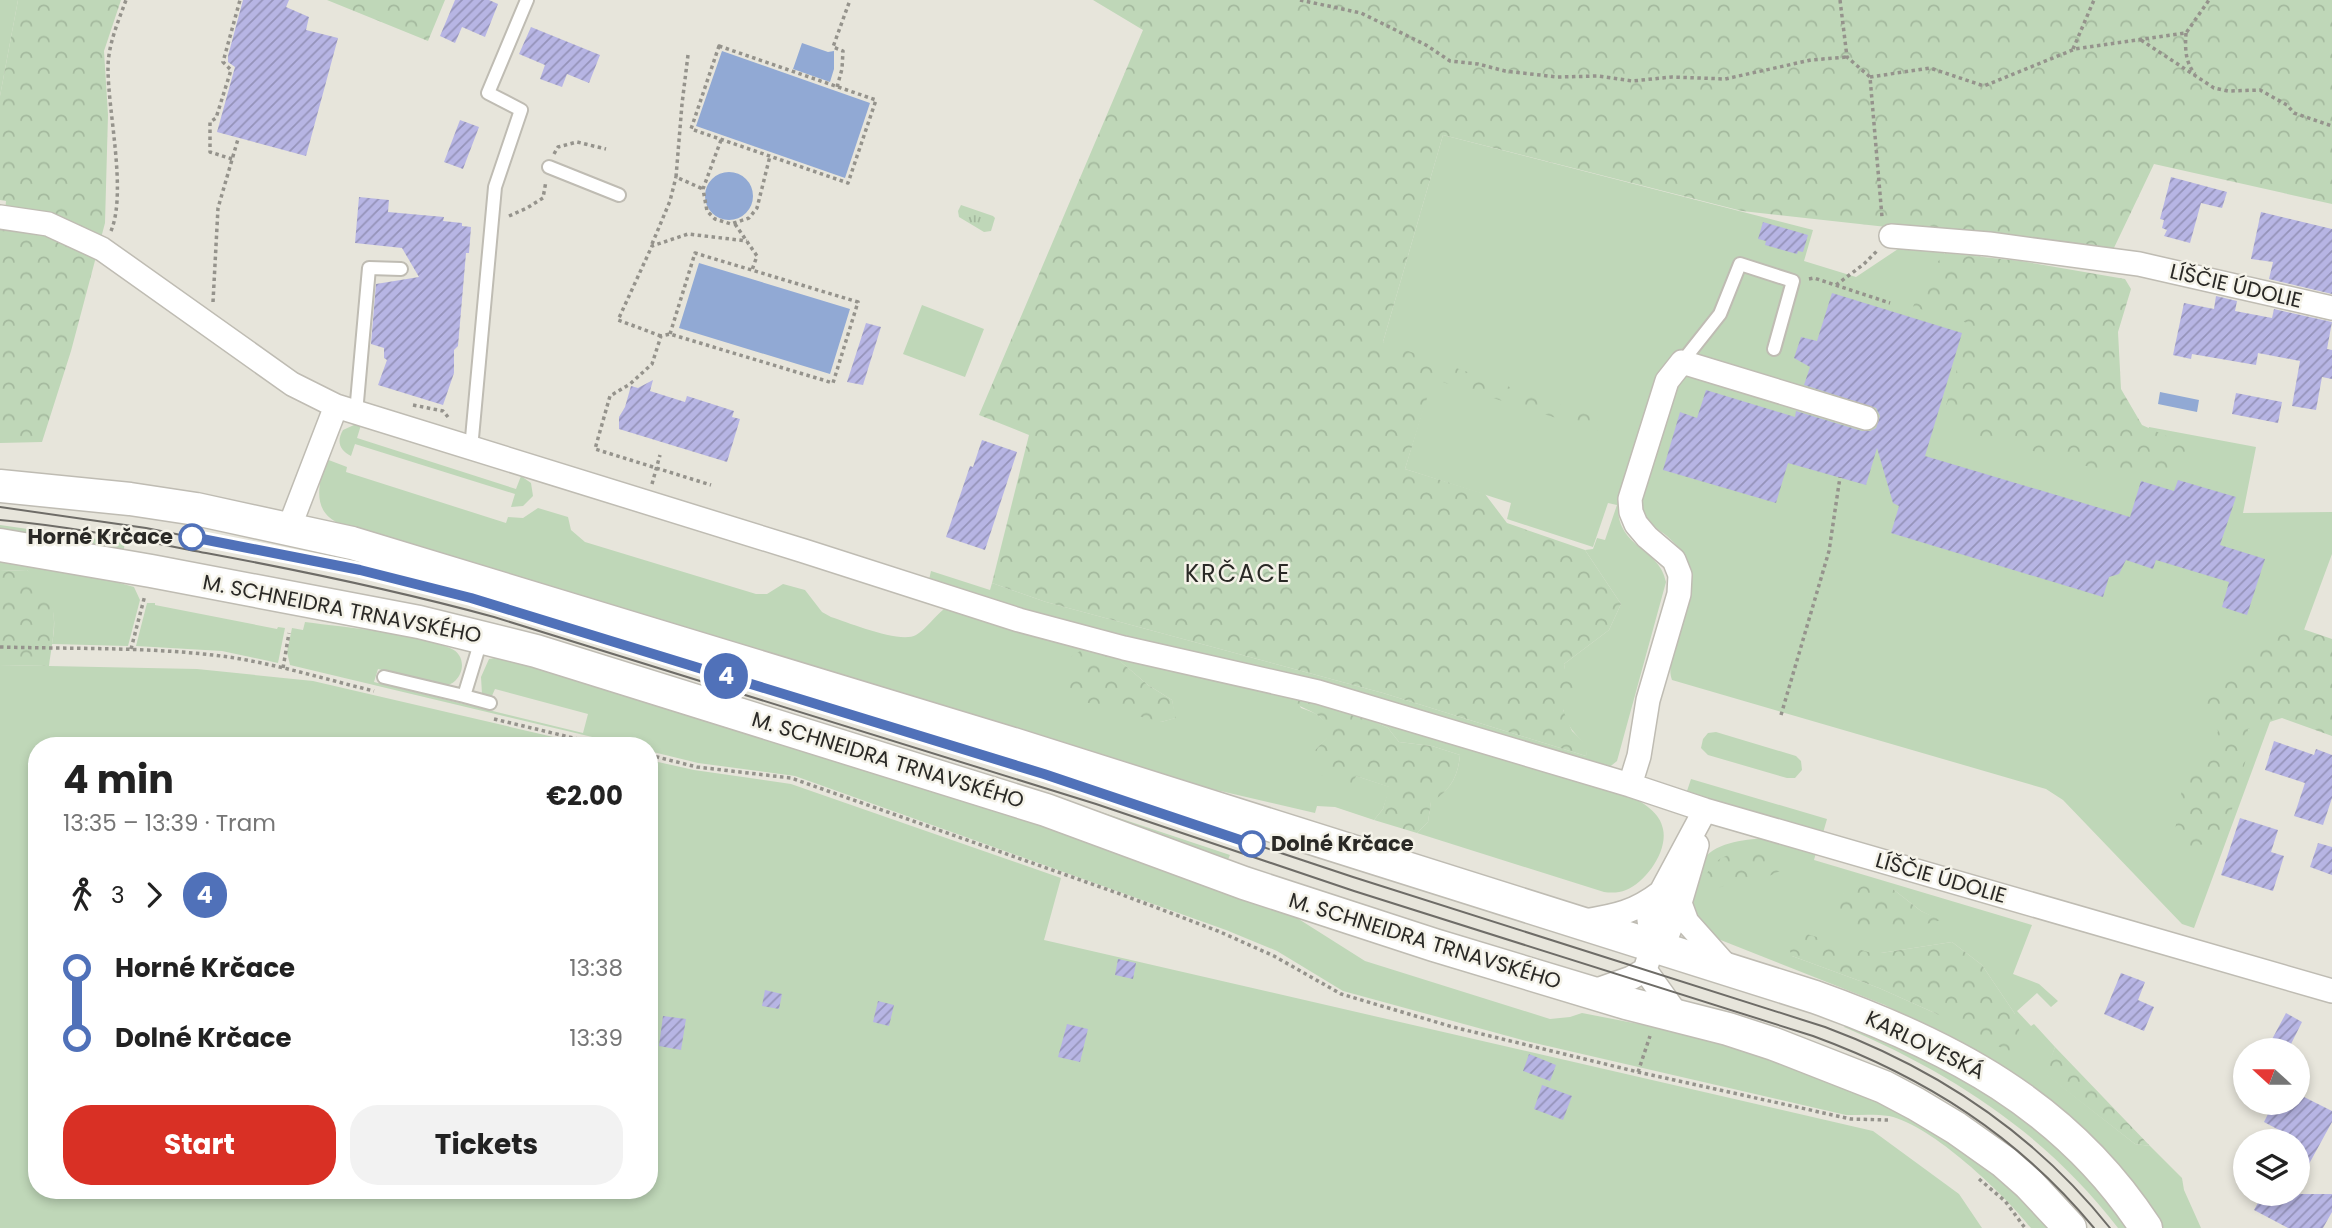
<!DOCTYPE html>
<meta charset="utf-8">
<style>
:root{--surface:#fff;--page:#f2f2f2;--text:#222;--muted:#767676;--accent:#d93025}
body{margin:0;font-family:Poppins,sans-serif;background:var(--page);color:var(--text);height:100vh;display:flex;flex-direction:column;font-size:26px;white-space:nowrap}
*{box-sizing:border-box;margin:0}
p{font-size:23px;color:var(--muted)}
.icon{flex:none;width:38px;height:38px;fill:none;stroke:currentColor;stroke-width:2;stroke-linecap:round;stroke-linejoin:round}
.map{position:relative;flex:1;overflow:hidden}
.details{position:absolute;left:28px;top:737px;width:630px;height:462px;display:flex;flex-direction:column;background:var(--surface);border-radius:28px;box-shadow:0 4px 10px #0003}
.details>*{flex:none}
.badge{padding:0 14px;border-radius:23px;font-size:24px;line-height:46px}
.needle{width:46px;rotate:291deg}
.buttons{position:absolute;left:2233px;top:1038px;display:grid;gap:14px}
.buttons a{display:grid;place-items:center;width:77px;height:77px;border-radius:50%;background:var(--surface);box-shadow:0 4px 10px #0003;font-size:35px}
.map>.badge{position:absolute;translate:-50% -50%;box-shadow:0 0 0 4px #fff}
.legs{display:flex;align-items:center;gap:10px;height:77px;padding:0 35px;font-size:23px}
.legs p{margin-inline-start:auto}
.overview{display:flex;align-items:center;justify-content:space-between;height:119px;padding:0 35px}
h1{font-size:38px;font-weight:700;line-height:52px}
.button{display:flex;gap:14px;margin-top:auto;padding:14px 35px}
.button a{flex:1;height:80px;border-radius:28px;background:var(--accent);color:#fff;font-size:28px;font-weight:700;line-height:80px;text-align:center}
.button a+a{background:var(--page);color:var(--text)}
ul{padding:0 35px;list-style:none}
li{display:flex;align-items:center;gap:24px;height:70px;font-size:26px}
li i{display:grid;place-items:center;width:10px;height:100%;margin:0 9px;background:currentColor}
li i::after{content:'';width:18px;height:18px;margin:-9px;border:5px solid;border-radius:50%;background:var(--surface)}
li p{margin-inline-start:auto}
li:first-child i{background:linear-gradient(#0000 50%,currentColor 0)}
li:last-child i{background:linear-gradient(currentColor 50%,#0000 0)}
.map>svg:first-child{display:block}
.green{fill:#bfd7b8;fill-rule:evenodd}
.forest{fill:url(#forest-crowns)}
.park{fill:url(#park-tufts)}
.water{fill:#91a9d4}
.building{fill:url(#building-hatch)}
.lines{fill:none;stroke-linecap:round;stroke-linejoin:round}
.service-casing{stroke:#bfbcb3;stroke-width:16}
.minor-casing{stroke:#bfbcb3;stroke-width:26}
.secondary-casing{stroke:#bfbcb3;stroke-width:35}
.path{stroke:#95938c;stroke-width:3.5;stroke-dasharray:3.5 3.5;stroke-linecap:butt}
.service{stroke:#fff;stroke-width:12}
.minor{stroke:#fff;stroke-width:23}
.secondary{stroke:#fff;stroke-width:32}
.tram{stroke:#6e6c67;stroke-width:2}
.line-1-casing{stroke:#fff;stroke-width:16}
.line-1{stroke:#5071b9;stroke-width:10}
.stop-1-dot{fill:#fff;stroke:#5071b9;stroke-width:3.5}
.labels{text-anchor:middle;stroke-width:5;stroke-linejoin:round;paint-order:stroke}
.street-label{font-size:21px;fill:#2a2926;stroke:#f4f2e8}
.stop-label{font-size:21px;font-weight:bold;fill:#2a2926;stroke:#f4f2e8;text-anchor:end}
.quarter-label{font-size:24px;letter-spacing:2px;fill:#2a2926;stroke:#f4f2e8}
</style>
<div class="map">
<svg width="2332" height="1228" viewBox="0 0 2332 1228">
<defs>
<pattern id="forest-crowns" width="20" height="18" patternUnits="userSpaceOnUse" patternTransform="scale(1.75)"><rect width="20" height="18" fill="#bfd7b8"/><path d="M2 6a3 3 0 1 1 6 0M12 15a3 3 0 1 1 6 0" fill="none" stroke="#a4b99e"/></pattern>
<pattern id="park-tufts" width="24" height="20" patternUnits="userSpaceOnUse" patternTransform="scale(1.75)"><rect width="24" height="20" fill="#bfd7b8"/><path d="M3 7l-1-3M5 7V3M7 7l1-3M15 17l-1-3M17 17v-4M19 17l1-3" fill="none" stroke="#a4b99e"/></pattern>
<pattern id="building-hatch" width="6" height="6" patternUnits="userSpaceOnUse" patternTransform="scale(1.75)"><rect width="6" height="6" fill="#b7b5e4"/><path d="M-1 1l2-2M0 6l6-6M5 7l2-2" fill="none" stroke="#9593b9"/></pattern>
</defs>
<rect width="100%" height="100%" fill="#e7e5db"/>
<!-- green -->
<path class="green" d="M 0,0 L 18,0 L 0,96 Z
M 1443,135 L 1813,230 L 1804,261 L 1856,277 L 1904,245 L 1975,251 L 1981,257 L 1944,253 L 1980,316 L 2138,471 L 2149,427 L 2256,447 L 2243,513 L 2332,512 L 2332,554 L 2194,928 L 2182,924 L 2063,800 L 2046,789 L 1672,680 C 1668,669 1672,660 1675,649 C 1689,602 1709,568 1663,533 C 1655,528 1650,521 1643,515 C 1637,510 1625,508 1618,506 C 1617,548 1660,548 1666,582 L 1617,761 L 1607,769 L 1251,666 L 1017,609 L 929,580 L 931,571 L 990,590 L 992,583 L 1046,602 L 1383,693 L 1586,756 L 1587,746 C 1577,736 1565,725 1563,709 C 1561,694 1567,679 1564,664 L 1609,630 L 1621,604 L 1585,550 L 1593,549 L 1597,538 L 1605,540 L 1617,505 L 1608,503 L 1593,547 L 1507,519 L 1511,503 L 1405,469 L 1432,379 L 1383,342 Z
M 922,305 L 984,329 L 965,377 L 903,354 Z
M 354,425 L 361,425 L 357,438 L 516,489 L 521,476 L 531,483 L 533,496 L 523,506 L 511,507 L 515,494 L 355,444 L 351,456 C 340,450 336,442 343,430 Z
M 326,459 L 347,467 L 346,472 L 506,523 L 508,517 L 523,518 L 538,508 L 568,517 L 571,530 L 585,542 L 756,594 L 767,594 L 783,584 L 805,590 L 822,612 L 831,617 C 850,623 900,644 916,635 C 926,629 935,616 944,609 L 1294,695 L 1301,708 C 1317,713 1327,718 1330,736 L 1316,749 L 1356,776 L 1390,787 L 1383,809 L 1374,820 L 1335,807 L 1317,806 L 1315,813 L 1186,783 L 338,523 C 311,510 319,483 326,459 ZM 1120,661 L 1148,685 L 1172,700 L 1175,718 L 1161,722 Z
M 0,525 L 125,543 L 123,553 L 0,533 Z
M 0,559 L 102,578 L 134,587 L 140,600 L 128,646 L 52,644 C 59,606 49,598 27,570 L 0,571 Z
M 147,603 L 155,603 L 155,605 L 277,629 L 278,627 L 285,628 L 278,663 L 222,651 L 136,646 Z
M 305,622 C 348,628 411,632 450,648 C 470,656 463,685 443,686 L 378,669 L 374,682 L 583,733 L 588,714 L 495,689 L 491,698 L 482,694 L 481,677 L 489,659 L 500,657 L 519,660 L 1018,814 L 1297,918 L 1365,961 L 1550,1019 L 1570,1017 L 1582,1013 L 1716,1039 L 1790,1064 L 1891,1104 L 1992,1168 L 2053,1228 L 2031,1228 C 2003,1193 1933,1126 1889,1116 C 1876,1114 1860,1115 1846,1115 L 1526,1041 L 1343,991 L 1277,951 L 1226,930 L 795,776 L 698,763 L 649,751 L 649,746 L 626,745 L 290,665 L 287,652 L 292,628 L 303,630 Z
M 0,665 L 197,669 L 313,681 L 588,745 L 37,746 L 37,1190 L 649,1190 L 649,760 L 694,770 L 791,784 L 1061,878 L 1044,940 L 1873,1131 L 1959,1194 L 1982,1228 L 0,1228 Z
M 1352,711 L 1629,795 C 1643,803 1660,812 1663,829 C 1668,851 1646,882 1626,890 C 1619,893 1611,893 1604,892 L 1417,833 L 1428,822 L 1431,801 C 1450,791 1458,777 1460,755 L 1432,746 L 1399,742 L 1388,728 Z
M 1716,732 L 1796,756 L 1801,761 L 1802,770 L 1795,778 L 1787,778 L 1708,755 L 1701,748 L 1703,739 L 1708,733 Z
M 1691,779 L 1827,819 L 1823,833 L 1686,794 Z
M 1065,800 L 1230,855 L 1226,864 L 1064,803 Z
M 1765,838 L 1816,853 L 1814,860 L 2032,925 L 2013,974 L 2039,984 L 2058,1001 L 2051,1007 L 2037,993 L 2017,1011 L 2031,1026 L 2034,1024 L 2055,1047 L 2046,1074 L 2135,1144 L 2150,1146 L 2182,1178 L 2184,1190 L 2201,1228 L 2161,1228 L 1966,1047 L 1885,1005 L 1713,937 C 1695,917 1689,911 1696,884 C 1697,878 1698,869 1701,863 C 1713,842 1743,840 1765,838 ZM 1894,890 L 1921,911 L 1939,920 L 1843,894 ZM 1952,942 L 1982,965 L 2015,1014 L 1937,1014 L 1879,988 L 1792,956 L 1881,953 Z
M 1846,1025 L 1894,1040 L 2015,1109 L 2085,1173 L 2129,1228 L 2118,1228 C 2046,1134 1952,1073 1844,1027 Z"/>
<!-- forest -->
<path class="forest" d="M 18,0 L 121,0 L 104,51 L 108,115 L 105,223 L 71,351 L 42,442 L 0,443 L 0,225 L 4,224 L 6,201 L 0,200 L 0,96 Z
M 327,0 L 445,0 L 428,41 Z
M 1093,0 L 2332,0 L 2332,204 L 2154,164 L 2112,252 L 1742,211 L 1443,135 L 1383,342 L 1603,420 L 1597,431 L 1433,379 L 1405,469 L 1485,494 L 1507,523 L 1585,550 L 1621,604 L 1609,630 L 1564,664 L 1566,675 L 1581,688 L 1563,710 L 1572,731 L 1588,746 L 1586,756 L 1383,693 L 1046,602 L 992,583 L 1029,435 L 979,415 L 1143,30 Z
M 1945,253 L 2021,261 L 2125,279 L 2131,289 L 2118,332 L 2121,389 L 2142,425 L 2182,443 L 2192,457 L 2182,473 L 2143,471 L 2136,480 L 1940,425 L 1971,324 L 1913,307 L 1923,280 Z
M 27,570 C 34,576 42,582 46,590 C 60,613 52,641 49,666 L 0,665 L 0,571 Z
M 2294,626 L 2332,639 L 2332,736 L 2282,718 L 2248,729 L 2246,759 L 2229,820 L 2211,843 L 2188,847 L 2173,842 L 2184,777 L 2207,764 L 2218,731 L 2203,707 L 2209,689 L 2240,668 L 2261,640 Z
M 1085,648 L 1120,661 L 1148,685 L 1172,700 L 1176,718 L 1161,722 L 1077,700 L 1063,683 L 1072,656 Z
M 1294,695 L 1352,711 L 1388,728 L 1399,742 L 1432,746 L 1460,755 C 1458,777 1450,791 1431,802 L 1428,822 L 1417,833 L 1374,820 L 1383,809 L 1389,787 L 1356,776 L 1352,785 L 1321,775 L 1310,763 L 1316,749 L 1329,736 C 1325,711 1309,713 1291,701 Z
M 1772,848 L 1784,856 L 1780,871 L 1767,877 L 1747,878 L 1712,890 L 1702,886 C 1711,851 1741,850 1772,848 Z
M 1865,880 L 1894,890 L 1921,911 L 1941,920 C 1906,930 1869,941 1837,920 L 1834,905 L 1843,894 Z
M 1793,930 L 1868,952 L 1881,953 L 1952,942 L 1982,965 L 2015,1014 L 2024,1049 L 2013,1054 L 1937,1014 L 1879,988 L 1792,956 L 1784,936 Z
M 2055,1047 L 2150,1146 L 2135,1144 L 2045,1074 Z"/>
<!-- park -->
<path class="park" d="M 961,205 L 993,216 L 995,218 L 991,231 L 984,232 L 959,217 L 958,211 Z"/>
<!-- water -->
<path class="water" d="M 802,43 L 828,52 L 834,51 L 834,69 L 830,82 L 793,69 Z
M 722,51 L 870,103 L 845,178 L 696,126 Z
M705 196a24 24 0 1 1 48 0a24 24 0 1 1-48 0Z
M 699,263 L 850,309 L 830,374 L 679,328 Z
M 2160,392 L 2199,400 L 2197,412 L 2158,404 Z"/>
<!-- building -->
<path class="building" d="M 243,0 L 289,0 L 286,7 L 309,17 L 306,30 L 338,38 L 306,156 L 217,132 L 235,67 L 228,62 L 228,56 Z
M 455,0 L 489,0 L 498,4 L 485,37 L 462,27 L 455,43 L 440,36 Z
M 531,27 L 600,55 L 589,83 L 567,74 L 562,87 L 540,79 L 545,65 L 519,54 Z
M 460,120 L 479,127 L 463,169 L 444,162 Z
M 2171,177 L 2227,192 L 2222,208 L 2201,203 L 2190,243 L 2164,236 L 2167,230 L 2162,228 L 2164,220 L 2160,219 Z
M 359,197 L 389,200 L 388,212 L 444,217 L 443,221 L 462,223 L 462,226 L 471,227 L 469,253 L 466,253 L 458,346 L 454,350 L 454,373 L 443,405 L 378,385 L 387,360 L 384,358 L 384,348 L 371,344 L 376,284 L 419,277 L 402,248 L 355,243 Z
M 2261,212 L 2332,229 L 2332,294 L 2269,279 L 2273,262 L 2251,259 Z
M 1763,222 L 1808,235 L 1803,252 L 1798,251 L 1797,254 L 1765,245 L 1766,241 L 1758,239 Z
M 1832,293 L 1962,333 L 1925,456 L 2130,517 L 2141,481 L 2174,491 L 2178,480 L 2236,497 L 2220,545 L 2265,559 L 2247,615 L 2222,607 L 2229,582 L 2156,560 L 2153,569 L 2126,560 L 2119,574 L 2109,577 L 2103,597 L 1891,533 L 1899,506 L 1893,503 L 1877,448 L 1866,485 L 1788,463 L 1776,503 L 1663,470 L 1680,412 L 1697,418 L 1706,390 L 1795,417 L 1796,411 L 1862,431 L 1870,431 L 1876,428 L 1880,416 L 1876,408 L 1804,385 L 1810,367 L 1794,358 L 1801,337 L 1817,341 Z
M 2216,296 L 2237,301 L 2235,311 L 2272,318 L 2274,309 L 2332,322 L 2327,349 L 2332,350 L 2332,379 L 2322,377 L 2316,410 L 2292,406 L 2300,361 L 2258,353 L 2256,365 L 2192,354 L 2191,359 L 2173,355 L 2184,303 L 2214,309 Z
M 866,323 L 881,327 L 863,385 L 847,382 Z
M 653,380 L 650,391 L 685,402 L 687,396 L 734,411 L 732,417 L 740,419 L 727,462 L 619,429 L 619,417 L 625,407 L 631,386 L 638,388 Z
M 2236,393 L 2282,402 L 2278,423 L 2232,414 Z
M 982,440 L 1017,452 L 985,550 L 946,537 L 970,466 L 973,467 Z
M 2274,741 L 2314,755 L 2316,749 L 2332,755 L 2332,798 L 2323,825 L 2294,816 L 2305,783 L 2265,770 Z
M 2240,818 L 2278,830 L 2271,852 L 2284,856 L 2273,891 L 2221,875 Z
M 2318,843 L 2332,847 L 2332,875 L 2310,867 Z
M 1118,959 L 1136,963 L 1133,979 L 1115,975 Z
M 2121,973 L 2145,982 L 2138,1000 L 2154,1007 L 2144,1031 L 2104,1014 Z
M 765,990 L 782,994 L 779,1009 L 762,1006 Z
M 878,1001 L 894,1005 L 889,1026 L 873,1022 Z
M 2286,1013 L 2302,1022 L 2288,1050 L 2279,1050 L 2269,1045 Z
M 663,1016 L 686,1019 L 681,1050 L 659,1046 Z
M 1067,1024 L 1088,1029 L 1080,1062 L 1058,1057 Z
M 1529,1054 L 1556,1065 L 1550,1081 L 1523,1071 Z
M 1542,1085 L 1572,1096 L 1563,1120 L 1534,1109 Z
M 2298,1094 L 2332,1111 L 2332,1122 L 2298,1184 L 2298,1140 L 2264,1122 L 2268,1114 L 2245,1102 L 2298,1102 Z
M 2263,1194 L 2332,1194 L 2332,1212 L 2323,1228 L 2288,1228 L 2254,1210 Z"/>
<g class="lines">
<!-- service casing -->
<g class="service-casing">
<path id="service" d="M 549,167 L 619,195
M 1682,362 L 1720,314 L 1740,264 L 1793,281 L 1774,349
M 356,413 L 369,268 L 401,269
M 471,449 L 495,187 L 521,110 L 488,93 L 527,0
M 482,637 L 464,696 L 490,703
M 384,677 L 464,696"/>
</g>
<!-- minor casing -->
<g class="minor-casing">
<path id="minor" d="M 0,217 L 48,224 L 102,249 L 292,384 L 336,406 L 804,551 L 1019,620 L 1124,648 L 1318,692 L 1630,785 L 1705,810 L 2332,991
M 1891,236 L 1989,244 L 2139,264 L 2332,308
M 289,528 L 336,406
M 1630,785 L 1639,756 L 1648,700 L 1679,594 L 1680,575 L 1674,560 L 1647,537 L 1636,524 L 1631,512 L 1630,499 L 1667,381 L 1682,362 L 1866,418
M 1680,903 L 1687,922 L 1729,969
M 1584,921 C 1616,916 1635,912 1661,892
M 1653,945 L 1667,936 L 1680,903 L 1697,845
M 1645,970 L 1678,1016
M 1591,992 L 1631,978 L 1645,970 L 1653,945 L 1649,920 L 1661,892 L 1705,810"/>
</g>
<!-- secondary casing -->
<g class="secondary-casing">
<path id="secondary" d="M 0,486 L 130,499 L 196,509 L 352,543 L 1010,743 L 1815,997 C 1949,1045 2066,1105 2146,1228
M 0,545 L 151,571 L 419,622 L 536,651 L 1046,810 L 1244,883 L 1434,945 L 1626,1003 L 1728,1029 L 1774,1044 L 1884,1087 L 1916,1104 L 1956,1128 L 2004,1162 L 2029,1184 L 2070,1228"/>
</g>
<!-- path -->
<path class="path" d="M 1300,0 L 1361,13 L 1426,45 L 1450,61 L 1478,64 L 1505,71 L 1557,77 L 1598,76 L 1632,81 L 1672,77 L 1725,79 L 1811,60 L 1847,57
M 1840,0 L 1847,57 L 1870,77 L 1882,217
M 2186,33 C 2185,48 2185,62 2195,74
M 2141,40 L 2214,88 L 2228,91 L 2260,90 L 2287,105 L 2294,113 L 2332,126
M 719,46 L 876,100 L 848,183 L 691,129 Z
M 2073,49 L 2094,0
M 688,55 L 682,104 L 676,177 L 703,189
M 1870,77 L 1930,68 L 1984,86 L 2075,49 L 2186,33 L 2209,0
M 837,87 L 842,69 L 843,51 L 833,47 L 850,0
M 721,140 L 703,189 L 707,211 L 715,219 L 731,224 L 749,218 L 757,208 L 770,156
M 554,154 L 558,147 L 577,142 L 606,149
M 232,159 L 210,152 L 210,122 L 216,118 L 231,70 L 223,62 L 240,0
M 509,216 L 527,208 L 543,198 L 546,181
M 735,224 L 757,256 L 752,270
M 111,231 C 127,192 108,113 108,68 C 108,45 118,22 126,0
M 652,244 L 670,201 L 676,177
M 1809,279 L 1814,278 L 1890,303
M 1836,285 L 1864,264 L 1877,251
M 213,302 L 218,208 L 238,139
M 670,334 L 695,253 L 858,302 L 833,383 L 670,334 L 661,336 L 652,364 L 630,384 L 610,396 L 595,449 L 711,485
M 661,336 L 618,320 L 652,246 L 688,234 L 747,241
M 413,405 L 443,411 L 448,417
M 652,484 L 660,455
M 0,647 C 71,649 142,647 213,655 C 267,661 320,678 374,691
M 131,649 L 145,595
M 283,668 L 289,633
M 1781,715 L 1829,551 L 1840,477
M 494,719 L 607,746
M 649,755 L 697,767 L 791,778 L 1123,895 L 1218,931 L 1274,956 L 1341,994 L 1453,1027 L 1638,1072 L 1851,1119 L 1888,1120
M 1638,1072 L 1650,1036
M 1979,1179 L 2005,1201 L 2025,1228"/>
<!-- service -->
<use href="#service" class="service"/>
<!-- minor -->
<use href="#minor" class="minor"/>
<!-- secondary -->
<use href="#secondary" class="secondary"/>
<!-- tram -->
<path class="tram" d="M 0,507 L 146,528 L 360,571 L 471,598 L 1044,774 L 1353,877 L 1825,1027 C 1938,1069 2035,1134 2110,1228
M 0,520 C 69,526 138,540 206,553 C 303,571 399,591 494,617 L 1096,804 L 1354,891 L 1813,1036 C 1925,1077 2018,1136 2094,1228"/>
</g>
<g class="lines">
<!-- line-1 casing -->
<g class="line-1-casing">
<path id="line-1" d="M 192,537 L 360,570 L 471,598 L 1044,774 L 1252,844"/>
</g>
<!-- line-1 -->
<use href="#line-1" class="line-1"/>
</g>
<!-- markers -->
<g class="stop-1-dot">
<circle cx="192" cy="537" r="12"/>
<circle cx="1252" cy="844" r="12"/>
</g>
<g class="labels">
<!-- street labels -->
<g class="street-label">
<text transform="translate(2236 286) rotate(13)" y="7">LÍŠČIE ÚDOLIE</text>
<text transform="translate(342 609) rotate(11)" y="7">M. SCHNEIDRA TRNAVSKÉHO</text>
<text transform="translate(888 760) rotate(17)" y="7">M. SCHNEIDRA TRNAVSKÉHO</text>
<text transform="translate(1941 878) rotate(16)" y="7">LÍŠČIE ÚDOLIE</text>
<text transform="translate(1425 941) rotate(17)" y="7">M. SCHNEIDRA TRNAVSKÉHO</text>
<text transform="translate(1925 1045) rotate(26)" y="7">KARLOVESKÁ</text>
</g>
<!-- stop labels -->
<g class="stop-label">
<text x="173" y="544">Horné Krčace</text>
<text x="1271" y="851" text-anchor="start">Dolné Krčace</text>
</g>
<!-- quarter labels -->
<g class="quarter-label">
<text x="1238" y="582">KRČACE</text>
</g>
</g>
</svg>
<div class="buttons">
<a><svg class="needle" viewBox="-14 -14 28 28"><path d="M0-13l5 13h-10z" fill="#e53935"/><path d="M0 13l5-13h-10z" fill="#767676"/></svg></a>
<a><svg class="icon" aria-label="layers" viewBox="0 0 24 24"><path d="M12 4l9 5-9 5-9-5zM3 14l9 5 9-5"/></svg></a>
</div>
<b class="badge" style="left:726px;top:676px;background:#5071b9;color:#fff">4</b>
<section class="details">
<div class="overview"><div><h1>4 min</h1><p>13:35 – 13:39 · Tram</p></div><b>€2.00</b></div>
<div class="legs"><svg class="icon" aria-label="walk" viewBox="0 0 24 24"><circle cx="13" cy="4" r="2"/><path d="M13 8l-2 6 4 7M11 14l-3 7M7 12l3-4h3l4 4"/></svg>3<svg class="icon" aria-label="forward" viewBox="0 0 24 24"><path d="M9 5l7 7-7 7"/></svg><b class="badge" style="background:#5071b9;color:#fff">4</b></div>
<ul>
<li><i style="color:#5071b9"></i><b>Horné Krčace</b><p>13:38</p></li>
<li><i style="color:#5071b9"></i><b>Dolné Krčace</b><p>13:39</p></li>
</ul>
<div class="button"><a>Start</a><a>Tickets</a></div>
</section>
</div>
